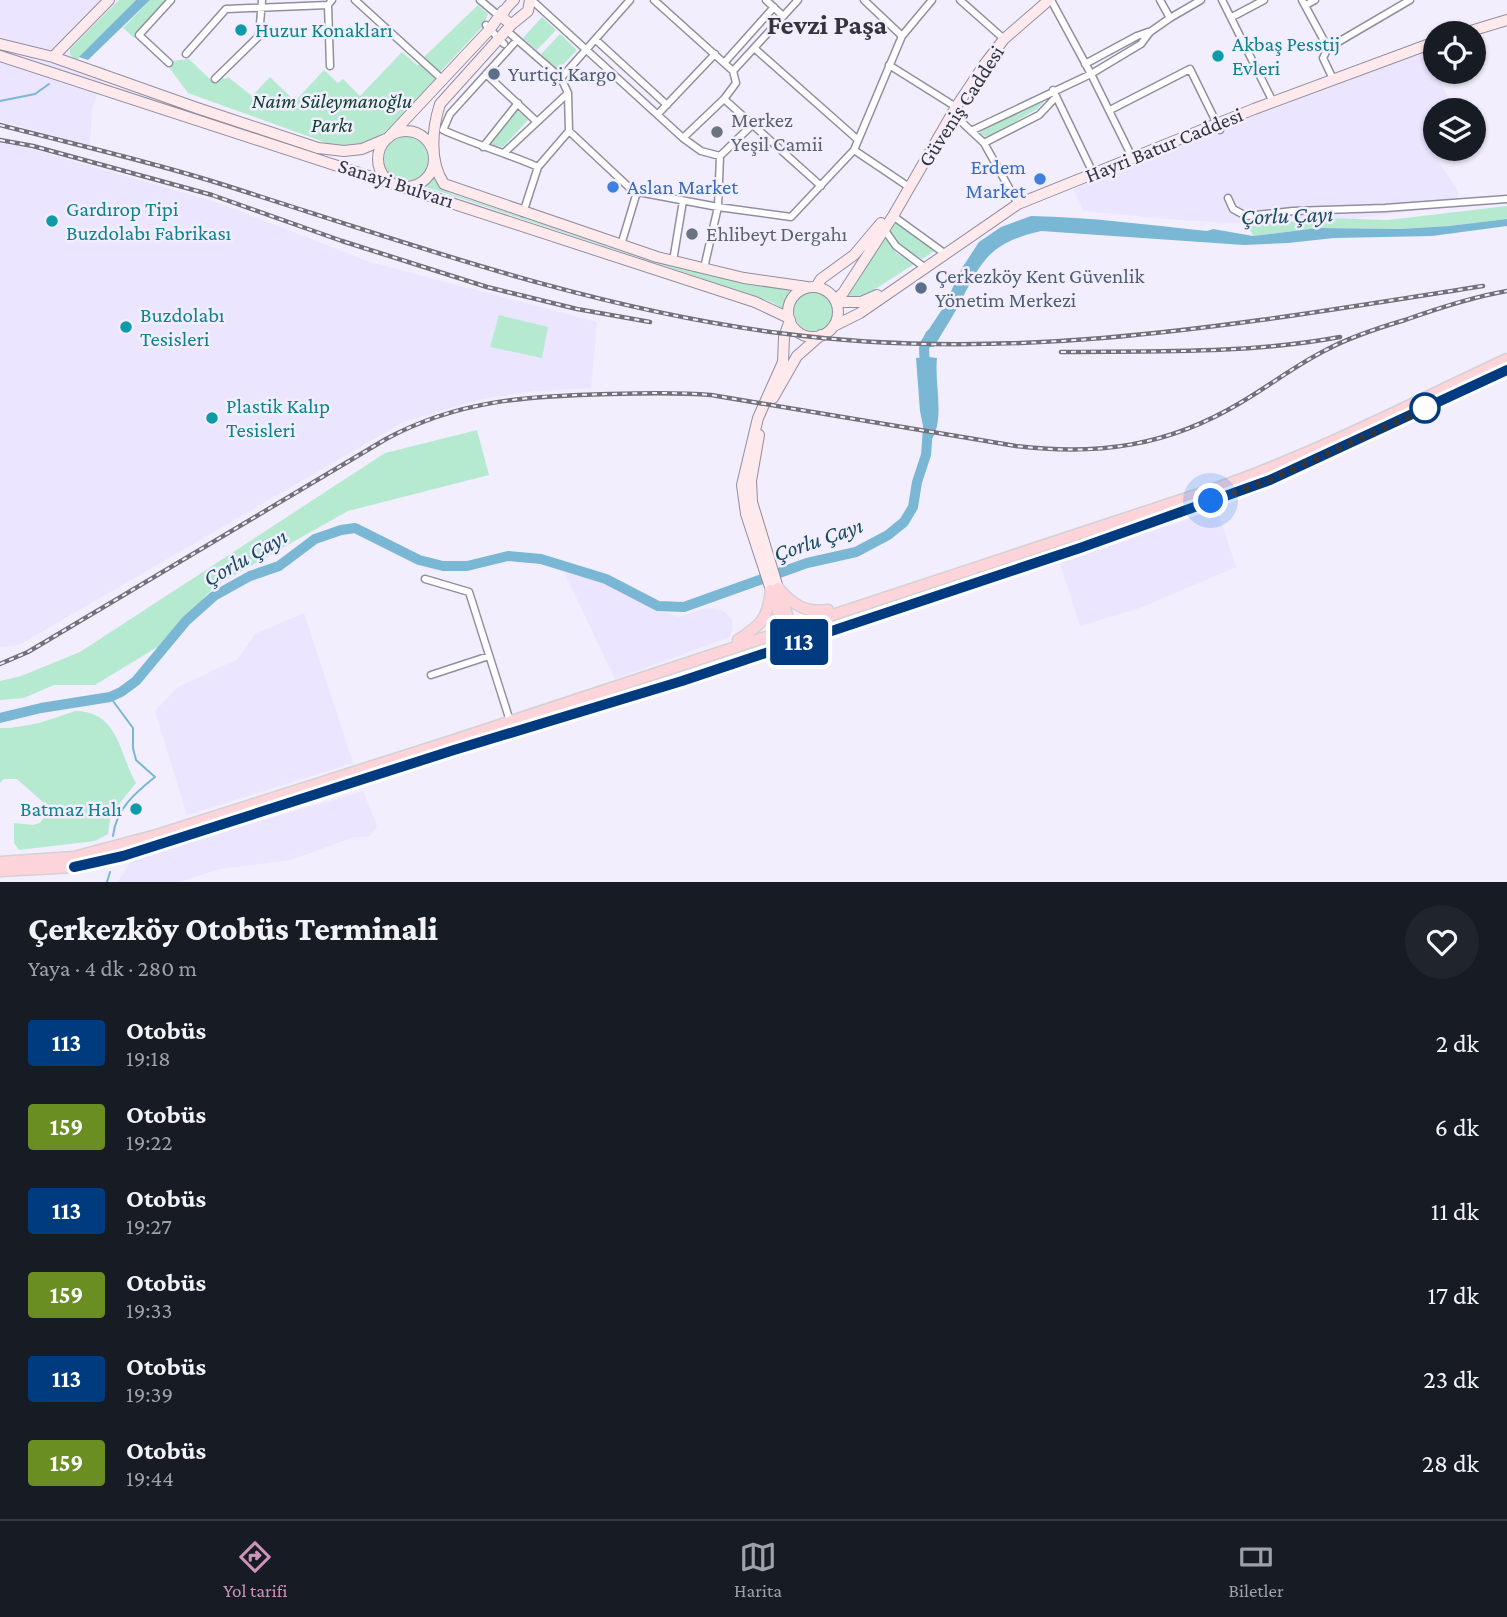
<!DOCTYPE html>
<html lang="tr">
<meta charset="utf-8">
<style>
:root{--surface:#171b24;--page:#20242c;--text:#f1f3f6;--muted:#9ea1a6;--line:#363941;--accent:#cc92b8}
body{margin:0;font-family:"Crimson Pro",serif;background:var(--page);color:var(--text);height:100vh;display:flex;flex-direction:column;font-size:26px;white-space:nowrap}
*{box-sizing:border-box;margin:0}
p{font-size:23px;color:var(--muted)}
.icon{flex:none;width:38px;height:38px;fill:none;stroke:currentColor;stroke-width:2;stroke-linecap:round;stroke-linejoin:round}
.map{position:relative;height:882px;overflow:hidden}
.sheet{display:flex;flex-direction:column;background:var(--surface);flex:1}
.sheet>*{flex:none}
.badge{padding:0 14px;border-radius:5px;font-size:24px;line-height:46px}
.tools{position:absolute;left:1423px;top:21px;display:grid;gap:14px}
.tools a{display:grid;place-items:center;width:63px;height:63px;border-radius:50%;background:var(--surface);box-shadow:0 2px 5px #0004;font-size:35px}
.you{position:absolute;width:35px;height:35px;margin:-18px;border:5px solid #fff;border-radius:50%;background:#1a73e8;box-shadow:0 0 0 10px #1a73e833}
.map>.badge{position:absolute;translate:-50% -50%;box-shadow:0 0 0 4px #fff}
.round{display:grid;place-items:center;flex:none;width:74px;height:74px;border-radius:37px;background:var(--page)}
.summary{display:flex;align-items:center;justify-content:space-between;height:119px;padding:0 28px}
h1{font-size:33px;font-weight:800;line-height:52px}
ul{padding:0;list-style:none}
li{display:flex;align-items:center;gap:21px;height:84px;padding:0 28px}
li div{flex:1}
li b{display:block;font-size:26px}
li em{font-style:normal}
li .badge{min-width:77px;font-weight:700;text-align:center}
.tabs{display:flex;justify-content:space-around;align-items:center;height:98px;border-top:2px solid var(--line);background:var(--surface);font-size:19px;color:var(--muted)}
.tabs a{display:grid;justify-items:center;gap:4px}
.tabs .active{color:var(--accent)}
.map>svg:first-child{display:block}
.built{fill:#ebe5ff}
.green{fill:#b5ead1}
.water{fill:#79b7d4}
.lines{fill:none;stroke-linecap:round;stroke-linejoin:round}
.stream{stroke:#79b7d4;stroke-width:2}
.river{stroke:#79b7d4;stroke-width:10}
.street-casing{stroke:#928e9f;stroke-width:9}
.secondary-casing{stroke:#928e9f;stroke-width:12}
.primary-casing{stroke:#d3d2d4;stroke-width:13}
.street{stroke:#fff;stroke-width:6}
.secondary{stroke:#feeaec;stroke-width:10}
.primary{stroke:#fcd4da;stroke-width:10}
.rail-casing{stroke:#727079;stroke-width:4.5}
.rail{stroke:#f2eefd;stroke-width:2;stroke-dasharray:5;stroke-linecap:butt}
.line-casing{stroke:#fff;stroke-width:16}
.line{stroke:#003b80;stroke-width:10}
.walk{stroke:#35343b;stroke-width:7;stroke-dasharray:0 12.6}
.culture-dot{fill:#0f9aa8;stroke:#f2eefd;stroke-width:2.5}
.service-dot{fill:#5c6f8a;stroke:#f2eefd;stroke-width:2.5}
.worship-dot{fill:#6b7280;stroke:#f2eefd;stroke-width:2.5}
.shop-dot{fill:#3f7fe0;stroke:#f2eefd;stroke-width:2.5}
.stop-dot{fill:#fff;stroke:#003b80;stroke-width:3.5}
.labels{text-anchor:middle;stroke-width:5;stroke-linejoin:round;paint-order:stroke}
.culture-label{font-size:21px;fill:#0d838f;stroke:#f2eefd;text-anchor:start}
.service-label{font-size:21px;fill:#4e5e75;stroke:#f2eefd;text-anchor:start}
.park-label{font-size:21px;font-style:italic;fill:#093e2c;stroke:#f2eefd}
.street-label{font-size:21px;fill:#35343b;stroke:#f2eefd}
.worship-label{font-size:21px;fill:#5b616d;stroke:#f2eefd;text-anchor:start}
.shop-label{font-size:21px;fill:#366cbe;stroke:#f2eefd;text-anchor:end}
.water-label{font-size:23px;font-style:italic;fill:#194b60;stroke:#f2eefd}
.district-label{font-size:28px;font-weight:bold;fill:#35343b;stroke:#f2eefd}
</style>
<div class="map">
<svg width="1507" height="882" viewBox="0 0 1507 882">
<rect width="100%" height="100%" fill="#f2eefd"/>
<!-- built -->
<path class="built" d="M 0,0 L 103,0 L 65,40 L 72,61 L 106,67 L 92,109 L 90,145 L 0,121 Z
M 1435,47 L 1435,63 L 1431,64 L 1455,110 L 1435,110 L 1435,126 L 1427,129 L 1428,133 L 1435,156 L 1458,191 L 1459,206 L 1286,226 L 1179,220 L 1084,211 L 1073,189 L 1230,122 Z
M 0,140 L 219,203 L 370,262 L 597,322 L 591,388 L 533,391 L 482,399 L 403,422 L 19,645 L 0,647 Z
M 1217,509 L 1236,567 L 1140,608 L 1080,626 L 1060,563 Z
M 564,572 L 637,592 L 664,612 L 678,617 L 707,608 L 723,611 L 732,619 L 733,628 L 730,637 L 615,679 Z
M 304,613 L 353,763 L 187,815 L 155,711 L 178,687 L 238,659 L 255,634 Z
M 363,791 L 377,826 L 370,836 L 351,838 L 291,860 L 220,869 L 179,882 L 118,882 L 132,859 Z"/>
<!-- green -->
<path class="green" d="M 119,0 L 136,0 L 75,62 L 70,54 L 70,49 Z
M 150,0 L 168,0 L 134,38 L 123,28 Z
M 478,5 L 488,14 L 483,26 L 440,72 L 437,71 L 423,58 Z
M 542,17 L 556,30 L 537,50 L 523,38 Z
M 560,34 L 577,50 L 558,70 L 541,54 Z
M 402,52 L 417,65 L 422,64 L 436,78 C 410,112 379,152 332,145 L 188,93 L 168,66 L 172,61 L 189,59 L 211,80 L 220,76 L 225,79 L 228,77 L 252,96 L 270,77 L 295,101 L 324,70 L 338,83 L 343,79 L 360,96 Z
M 1049,96 L 1037,109 L 991,136 L 986,137 L 980,133 L 986,126 Z
M 517,110 L 528,120 L 503,147 L 490,144 Z
M384 159a22 22 0 1 1 44 0a22 22 0 1 1-44 0Z
M 433,177 L 443,189 L 452,194 C 522,217 591,239 662,259 C 707,272 751,287 798,287 L 786,296 L 783,309 L 772,302 L 743,292 L 423,186 Z
M 1507,206 L 1507,219 L 1449,226 L 1400,229 L 1318,228 L 1253,236 L 1248,226 L 1329,218 L 1388,220 Z
M 895,221 L 936,250 L 922,259 L 899,246 L 889,228 Z
M 884,236 L 896,253 L 914,264 L 863,297 L 856,299 L 848,298 L 847,295 Z
M794 311a20 20 0 1 1 40 0a20 20 0 1 1-40 0Z
M 499,315 L 548,327 L 542,358 L 490,347 Z
M 477,430 L 489,475 L 348,511 L 215,586 L 159,646 L 95,685 L 54,685 L 24,698 L 0,700 L 0,681 L 21,676 L 80,652 L 385,453 Z
M 75,711 C 119,711 119,754 136,783 L 111,814 L 108,834 L 95,841 L 19,850 L 14,843 L 14,823 L 33,825 L 40,823 L 45,816 L 44,803 L 17,779 L 4,779 L 0,783 L 0,728 C 27,728 50,720 75,711 Z"/>
<!-- water -->
<path class="water" d="M 136,0 L 150,0 L 88,60 L 79,57 Z
M 1031,216 C 1090,217 1149,225 1207,231 L 1213,229 L 1253,236 L 1318,228 L 1400,229 L 1449,226 L 1507,219 L 1507,226 L 1432,236 L 1334,238 L 1288,243 L 1244,245 L 1041,231 C 993,242 983,257 962,299 C 954,315 943,331 934,347 L 926,347 L 919,344 L 943,308 L 962,268 L 979,242 L 1001,227 Z
M 928,357 L 937,358 C 934,384 946,421 930,442 L 926,441 L 920,411 L 916,358 Z"/>
<g class="lines">
<!-- stream -->
<path class="stream" d="M 0,101 L 35,94 L 49,84
M 110,697 L 133,728 L 133,748 L 136,760 L 155,777 C 135,793 116,809 113,836
M 107,882 L 110,872"/>
<!-- river -->
<path class="river" d="M 925,370 L 924,348 L 930,335
M 0,718 L 41,708 L 110,697 L 121,692 L 136,681 L 186,621 L 214,596 L 250,576 L 279,566 L 315,539 L 341,530 L 355,528 L 419,560 L 443,566 L 467,566 L 508,556 L 541,559 L 606,579 L 658,606 L 684,607 L 807,563 L 856,552 L 888,535 L 904,522 L 913,507 L 917,482 L 926,455 L 928,428"/>
<!-- street casing -->
<g class="street-casing">
<path id="street" d="M 355,0 L 443,80
M 480,0 L 499,16
M 654,0 L 733,71
M 766,0 L 783,16
M 864,0 L 902,36
M 960,0 L 1004,39
M 1051,0 L 1091,74 L 1132,157
M 1160,0 L 1170,18 L 1201,0
M 1222,0 L 1273,102
M 1302,0 L 1328,48
M 535,3 L 683,138 L 701,151 L 720,156 L 718,207 L 704,268
M 328,5 L 330,66
M 1306,5 L 1315,0
M 1232,17 L 1264,0
M 486,25 L 504,44
M 506,30 L 561,78 L 568,93 L 569,131 L 633,191 L 718,207 L 791,217 L 854,150 L 902,36 L 932,0
M 517,40 L 450,114 L 443,130 C 474,144 506,153 538,167
M 596,40 L 667,105
M 754,48 L 857,139
M 186,54 L 226,9 L 328,5 L 332,0
M 169,63 L 139,35 L 171,0
M 724,63 L 774,7
M 1085,64 L 1137,36 L 1148,32
M 889,65 L 956,107
M 486,74 L 536,121
M 561,78 L 630,0
M 215,79 L 259,36 L 262,0
M 1333,79 L 1323,58 L 1328,48 L 1410,0
M 1053,90 L 1093,173
M 724,99 L 821,186
M 1110,110 L 1190,69 L 1220,130
M 952,113 L 984,143 L 1018,204
M 658,114 L 715,54
M 973,130 L 1091,74 L 1141,44 L 1150,32 L 1170,18
M 683,138 L 724,99 L 736,83 L 733,71 L 798,0
M 984,143 L 1039,115 L 1056,97
M 483,147 L 518,103
M 854,150 L 909,187
M 505,152 L 567,94
M 720,156 L 752,125
M 1228,198 L 1233,209 L 1246,216 L 1293,211 L 1385,208 L 1507,199
M 523,213 L 538,167 L 569,131
M 893,216 L 944,253
M 884,229 L 896,246 L 924,267
M 621,245 L 637,192
M 673,261 L 683,201
M 425,579 L 469,592 L 510,721
M 431,675 L 489,656"/>
</g>
<!-- secondary casing -->
<g class="secondary-casing">
<path id="secondary" d="M 514,0 C 505,9 496,17 512,24 L 528,11 L 530,0
M 512,24 L 440,104 C 432,129 429,162 444,184 L 657,257 L 744,278 L 807,287
M 1464,33 L 1507,20
M 0,44 L 53,57 L 197,108 L 318,148 L 344,151 L 362,149 L 388,138 L 490,29 L 503,11
M 0,56 L 755,302 L 789,318
M 53,57 L 109,0
M378 159a28 28 0 1 1 56 0a28 28 0 1 1-56 0Z
M 816,287 L 821,279 L 854,255 L 881,223
M788 312a25 25 0 1 1 50 0a25 25 0 1 1-50 0Z
M 835,300 L 843,293 L 893,216 L 956,107 L 984,65 L 1004,39 L 1049,0
M 836,302 L 861,302 L 877,295
M 834,326 L 860,313 L 1018,204 L 1254,109 L 1435,42
M 773,398 L 797,356 L 821,335
M 759,435 L 751,481 L 752,502 L 778,588
M 771,590 L 746,514 L 742,485 L 758,418 L 783,362 L 784,337 L 790,320"/>
</g>
<!-- primary casing -->
<g class="primary-casing">
<path id="primary" d="M 778,588 C 793,605 805,613 828,610
M 780,594 L 793,632
M 773,596 L 789,646
M 738,640 C 761,625 768,619 771,590
M 0,862 L 74,857 L 160,834 L 451,741 L 1208,491 C 1311,456 1408,405 1507,359
M 0,871 L 74,867 L 123,856 L 454,750 L 682,681 L 1080,548 L 1270,480 L 1507,370"/>
</g>
<!-- street -->
<use href="#street" class="street"/>
<!-- secondary -->
<use href="#secondary" class="secondary"/>
<!-- primary -->
<use href="#primary" class="primary"/>
<!-- rail casing -->
<g class="rail-casing">
<path id="rail" d="M 0,125 C 73,144 148,161 221,184 C 405,242 586,308 779,333 C 1020,365 1245,323 1483,286
M 0,140 L 33,146 L 212,195 L 342,241 L 487,287 L 577,309 L 650,322
M 1061,352 C 1154,351 1248,354 1340,337
M 0,664 L 28,652 L 386,439 C 458,400 528,396 609,394 C 644,393 677,392 711,395 L 1016,446 C 1098,456 1168,446 1240,403 C 1269,386 1296,365 1326,350 C 1350,337 1378,328 1405,320 C 1439,308 1472,297 1507,291"/>
</g>
<!-- rail -->
<use href="#rail" class="rail"/>
</g>
<g class="lines">
<!-- line casing -->
<g class="line-casing">
<path id="line" d="M 74,867 L 123,856 L 454,750 L 682,681 L 1080,548 L 1270,480 L 1507,370"/>
</g>
<!-- line -->
<use href="#line" class="line"/>
<!-- walk -->
<path class="walk" d="M 1211,501 L 1270,480 L 1433,405 L 1425,408"/>
</g>
<!-- markers -->
<g class="culture-dot">
<circle cx="241" cy="30" r="7"/>
<circle cx="1218" cy="56" r="7"/>
<circle cx="52" cy="221" r="7"/>
<circle cx="126" cy="327" r="7"/>
<circle cx="212" cy="418" r="7"/>
<circle cx="136" cy="809" r="7"/>
</g>
<g class="service-dot">
<circle cx="494" cy="74" r="7"/>
<circle cx="921" cy="288" r="7"/>
</g>
<g class="worship-dot">
<circle cx="717" cy="132" r="7"/>
<circle cx="692" cy="234" r="7"/>
</g>
<g class="shop-dot">
<circle cx="1040" cy="179" r="7"/>
<circle cx="613" cy="187" r="7"/>
</g>
<circle class="stop-dot" cx="1425" cy="408" r="14"/>
<g class="labels">
<!-- culture labels -->
<g class="culture-label">
<text x="255" y="37">Huzur Konakları</text>
<text x="1232" y="51">Akbaş Pesstij<tspan x="1232" dy="24">Evleri</tspan></text>
<text x="66" y="216">Gardırop Tipi<tspan x="66" dy="24">Buzdolabı Fabrikası</tspan></text>
<text x="140" y="322">Buzdolabı<tspan x="140" dy="24">Tesisleri</tspan></text>
<text x="226" y="413">Plastik Kalıp<tspan x="226" dy="24">Tesisleri</tspan></text>
<text x="122" y="816" text-anchor="end">Batmaz Halı</text>
</g>
<!-- service labels -->
<g class="service-label">
<text x="508" y="81">Yurtiçi Kargo</text>
<text x="935" y="283">Çerkezköy Kent Güvenlik<tspan x="935" dy="24">Yönetim Merkezi</tspan></text>
</g>
<!-- park labels -->
<g class="park-label">
<text x="332" y="108">Naim Süleymanoğlu<tspan x="332" dy="24">Parkı</tspan></text>
</g>
<!-- street labels -->
<g class="street-label">
<text transform="translate(961 106) rotate(-57)" y="7">Güveniş Caddesi</text>
<text transform="translate(1164 145) rotate(-22)" y="7">Hayri Batur Caddesi</text>
<text transform="translate(396 183) rotate(18)" y="7">Sanayi Bulvarı</text>
</g>
<!-- worship labels -->
<g class="worship-label">
<text x="731" y="127">Merkez<tspan x="731" dy="24">Yeşil Camii</tspan></text>
<text x="706" y="241">Ehlibeyt Dergahı</text>
</g>
<!-- shop labels -->
<g class="shop-label">
<text x="1026" y="174">Erdem<tspan x="1026" dy="24">Market</tspan></text>
<text x="627" y="194" text-anchor="start">Aslan Market</text>
</g>
<!-- water labels -->
<g class="water-label">
<text transform="translate(1287 215) rotate(-2)" y="8">Çorlu Çayı</text>
<text transform="translate(818 539) rotate(-19)" y="8">Çorlu Çayı</text>
<text transform="translate(245 557) rotate(-30)" y="8">Çorlu Çayı</text>
</g>
<!-- district labels -->
<g class="district-label">
<text x="827" y="34">Fevzi Paşa</text>
</g>
</g>
</svg>
<div class="tools">
<a><svg class="icon" aria-label="locate" viewBox="0 0 24 24"><circle cx="12" cy="12" r="6"/><path d="M12 2v4M12 18v4M2 12h4M18 12h4"/></svg></a>
<a><svg class="icon" aria-label="layers" viewBox="0 0 24 24"><path d="M12 4l9 5-9 5-9-5zM3 14l9 5 9-5"/></svg></a>
</div>
<div class="you" style="left:1211px;top:501px"></div>
<b class="badge" style="left:799px;top:642px;background:#003b80;color:#fff">113</b>
</div>
<section class="sheet">
<div class="summary"><div><h1>Çerkezköy Otobüs Terminali</h1><p>Yaya · 4 dk · 280 m</p></div><a class="round"><svg class="icon" aria-label="heart" viewBox="0 0 24 24"><path d="M12 20l-8-8c-3-5 5-10 8-4 3-6 11-1 8 4z"/></svg></a></div>
<ul>
<li><span class="badge" style="background:#003b80;color:#fff">113</span><div><b>Otobüs</b><p>19:18</p></div><em>2 dk</em></li>
<li><span class="badge" style="background:#6b8e23;color:#fff">159</span><div><b>Otobüs</b><p>19:22</p></div><em>6 dk</em></li>
<li><span class="badge" style="background:#003b80;color:#fff">113</span><div><b>Otobüs</b><p>19:27</p></div><em>11 dk</em></li>
<li><span class="badge" style="background:#6b8e23;color:#fff">159</span><div><b>Otobüs</b><p>19:33</p></div><em>17 dk</em></li>
<li><span class="badge" style="background:#003b80;color:#fff">113</span><div><b>Otobüs</b><p>19:39</p></div><em>23 dk</em></li>
<li><span class="badge" style="background:#6b8e23;color:#fff">159</span><div><b>Otobüs</b><p>19:44</p></div><em>28 dk</em></li>
</ul>
</section>
<nav class="tabs">
<a class="active"><svg class="icon" aria-label="directions" viewBox="0 0 24 24"><path d="M12 3l9 9-9 9-9-9zM9 14v-3h6M13 9l2 2-2 2"/></svg>Yol tarifi</a>
<a><svg class="icon" aria-label="map" viewBox="0 0 24 24"><path d="M3 6l6-2 6 2 6-2v14l-6 2-6-2-6 2zM9 4v14M15 6v14"/></svg>Harita</a>
<a><svg class="icon" aria-label="tickets" viewBox="0 0 24 24"><path d="M3 7h18v10H3zM15 7v10"/></svg>Biletler</a>
</nav>
